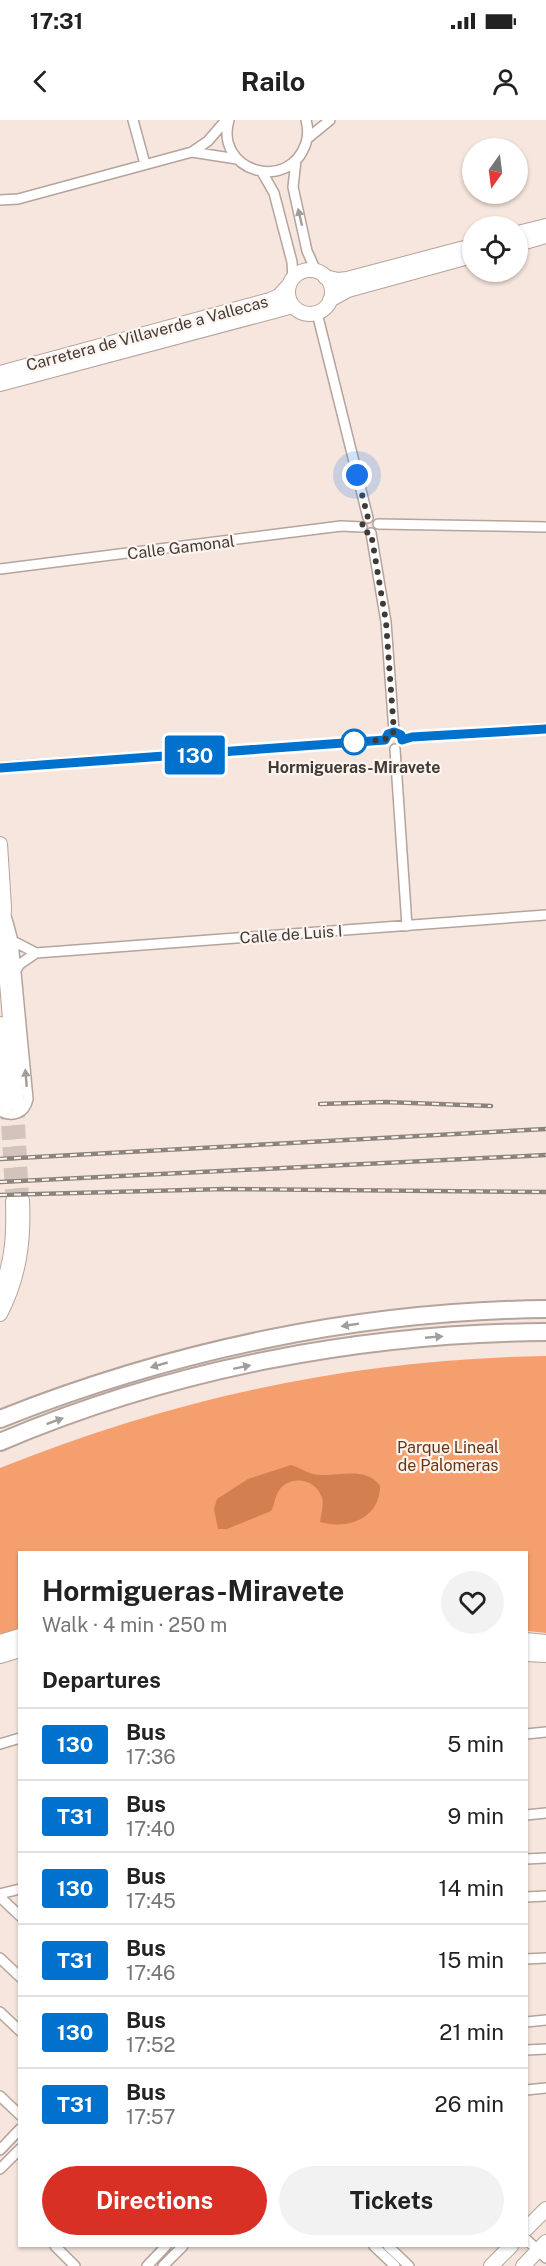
<!DOCTYPE html>
<meta charset="utf-8">
<style>
:root{--surface:#fff;--page:#f2f2f2;--text:#222;--muted:#767676;--line:#e0e0e0;--accent:#d93025}
body{margin:0;font-family:"Public Sans",sans-serif;background:var(--page);color:var(--text);height:100vh;display:flex;flex-direction:column;font-size:22px;white-space:nowrap}
*{box-sizing:border-box;margin:0}
p{font-size:20px;color:var(--muted)}
.icon{flex:none;width:33px;height:33px;fill:none;stroke:currentColor;stroke-width:2;stroke-linecap:round;stroke-linejoin:round}
.map{position:relative;flex:1;overflow:hidden}
.details{position:absolute;left:18px;top:1431px;width:510px;height:696px;display:flex;flex-direction:column;background:var(--surface);border-radius:0px;box-shadow:0 2px 4px #0004}
.details>*{flex:none}
.badge{padding:0 12px;border-radius:4px;font-size:21px;line-height:39px}
.needle{width:39px;rotate:194deg}
.tools{position:absolute;left:462px;top:18px;display:grid;gap:12px}
.tools a{display:grid;place-items:center;width:66px;height:66px;border-radius:50%;background:var(--surface);box-shadow:0 2px 4px #0004;font-size:30px}
.you{position:absolute;width:30px;height:30px;margin:-15px;border:4px solid #fff;border-radius:50%;background:#1a73e8;box-shadow:0 0 0 9px #1a73e833}
.map>.badge{position:absolute;translate:-50% -50%;box-shadow:0 0 0 3px #fff}
h2{padding:0 24px;font-size:22px;line-height:54px}
.round{display:grid;place-items:center;flex:none;width:63px;height:63px;border-radius:32px;background:var(--page)}
.head{display:flex;align-items:center;justify-content:space-between;height:102px;padding:0 24px}
h1{font-size:28px;font-weight:700;line-height:45px}
.action{display:flex;gap:12px;margin-top:auto;padding:12px 24px}
.action a{flex:1;height:69px;border-radius:36px;background:var(--accent);color:#fff;font-size:24px;font-weight:700;line-height:69px;text-align:center}
.action a+a{background:var(--page);color:var(--text)}
ul{padding:0;list-style:none}
li{display:flex;align-items:center;gap:18px;height:72px;padding:0 24px;border-top:2px solid var(--line)}
li div{flex:1}
li b{display:block;font-size:22px}
li em{font-style:normal}
li .badge{min-width:66px;font-weight:700;text-align:center}
.status{display:flex;justify-content:space-between;align-items:center;height:42px;padding:0 30px;background:var(--surface);direction:ltr}
.status svg{height:16px;fill:currentColor}
header{display:flex;justify-content:space-between;align-items:center;height:78px;padding:0 24px;background:var(--surface);font-size:27px;font-weight:700}
.map>svg:first-child{display:block}
.green{fill:#f69f6e}
.water{fill:#d37f4f}
.lines{fill:none;stroke-linecap:round;stroke-linejoin:round}
.secondary-tunnel{stroke:#d2c4bc;stroke-width:14;stroke-dasharray:14 7;stroke-linecap:butt}
.street-casing{stroke:#b4a49c;stroke-width:12}
.secondary-casing{stroke:#b4a49c;stroke-width:16}
.highway-casing{stroke:#b4a49c;stroke-width:20}
.street{stroke:#fff;stroke-width:9}
.secondary{stroke:#fff;stroke-width:14}
.highway{stroke:#fff;stroke-width:16}
.rail-casing{stroke:#8d837d;stroke-width:4.5}
.rail{stroke:#fef4ef;stroke-width:2;stroke-dasharray:7;stroke-linecap:butt}
.oneway{fill:#a09d9b}
.line-casing{stroke:#fff;stroke-width:14}
.line{stroke:#0072ce;stroke-width:9}
.walk{stroke:#413b37;stroke-width:6;stroke-dasharray:0 10.8}
.stop-dot{fill:#fff;stroke:#0072ce;stroke-width:3}
.labels{text-anchor:middle;stroke-width:4.5;stroke-linejoin:round;paint-order:stroke}
.street-label{font-size:16px;fill:#413b37;stroke:#fef4ef}
.stop-label{font-size:16px;font-weight:bold;fill:#413b37;stroke:#fef4ef}
.park-label{font-size:16px;fill:#6b3410;stroke:#fef4ef}
</style>
<div class="status"><b>17:31</b><svg viewBox="0 0 49 12"><path d="M0 12V9h3v3zM5 12V6h3v6zM10 12V3h3v9zM15 12V0h3v12zM26 1h20v11H26zM47 4h2v5h-2z"/></svg></div>
<header><svg class="icon" aria-label="back" viewBox="0 0 24 24"><path d="M15 5l-7 7 7 7"/></svg>Railo<svg class="icon" aria-label="person" viewBox="0 0 24 24"><circle cx="12" cy="8" r="4"/><path d="M4 21q1-7 8-7t8 7"/></svg></header>
<div class="map">
<svg width="546" height="2146" viewBox="0 0 546 2146">
<rect width="100%" height="100%" fill="#f6e6dd"/>
<!-- green -->
<path class="green" d="M 546,1236 L 546,1513 L 527,1511 L 526,1432 L 20,1432 L 19,1510 L 0,1514 L 0,1348 C 177,1277 355,1239 546,1236 Z"/>
<!-- water -->
<path class="water" d="M 291,1345 C 299,1347 305,1352 313,1354 C 333,1359 365,1344 380,1366 C 380,1399 347,1410 320,1402 C 321,1395 324,1384 322,1378 C 317,1361 296,1355 283,1366 C 274,1373 276,1383 271,1391 L 227,1409 L 218,1409 L 214,1389 L 217,1379 L 248,1359 Z"/>
<g class="lines">
<!-- secondary-tunnel -->
<path class="secondary-tunnel" d="M 17,984 L 22,1080
M 7,985 L 12,1072"/>
<!-- street casing -->
<g class="street-casing">
<path id="street" d="M 133,0 L 145,44
M 229,0 C 214,51 289,74 306,23 C 308,16 308,7 306,0
M 308,18 L 330,0
M 192,32 L 237,39
M 296,40 L 293,67 L 307,131 L 316,151
M 262,52 L 274,73 L 292,142 L 293,158
M 0,80 L 18,79 L 192,32 L 208,21 L 226,0
M 317,193 L 368,398
M 378,404 L 546,407
M 371,413 L 386,502 L 394,612
M 0,449 L 341,406 L 362,407
M 402,620 L 413,617 L 546,608
M 395,629 L 407,806
M 0,647 L 385,620
M 7,799 L 13,821 L 36,833 L 546,795
M 16,850 L 20,844 L 36,833
M 0,991 C 13,998 25,993 28,979 L 13,821
M 526,1614 L 546,1612
M 0,1624 L 20,1618
M 526,1695 L 546,1693
M 526,1739 L 546,1738
M 0,1774 L 20,1769
M 0,1777 L 20,1796
M 526,1777 L 546,1776
M 0,1838 L 20,1857
M 526,1839 L 546,1838
M 0,1892 L 20,1911
M 526,1902 L 546,1900
M 526,1930 L 546,1929
M 526,1970 L 546,1968
M 0,1976 L 20,1995
M 0,2030 L 20,2009
M 0,2049 L 20,2029
M 526,2119 L 546,2138
M 55,2126 L 75,2146
M 374,2126 L 395,2146
M 388,2126 L 409,2146
M 147,2146 L 166,2126
M 163,2146 L 183,2126"/>
</g>
<!-- secondary casing -->
<g class="secondary-casing">
<path id="secondary" d="M 518,113 L 546,106
M 518,124 L 546,116
M288 172a22 22 0 1 1 44 0a22 22 0 1 1-44 0Z
M 325,157 L 338,160 L 347,159 L 472,126
M 330,180 L 348,170 L 472,136
M 0,253 L 270,180 L 279,176 L 289,165
M 0,264 L 293,186
M 0,724 L 4,787 L 3,814 L 17,984
M 0,904 L 7,985
M 0,1171 C 13,1143 14,1112 13,1081
M 0,1194 C 19,1158 24,1121 22,1080
M 526,1520 L 546,1522
M 0,1522 L 20,1516
M 526,1534 L 546,1535
M 0,1536 L 20,1530
M 526,2109 L 546,2089
M 491,2146 L 511,2126
M 523,2146 L 546,2122"/>
</g>
<!-- highway casing -->
<g class="highway-casing">
<path id="highway" d="M 0,1299 C 173,1230 359,1191 546,1189
M 0,1322 C 171,1249 361,1213 546,1212"/>
</g>
<!-- street -->
<use href="#street" class="street"/>
<!-- secondary -->
<use href="#secondary" class="secondary"/>
<!-- highway -->
<use href="#highway" class="highway"/>
<!-- rail casing -->
<g class="rail-casing">
<path id="rail" d="M 320,984 L 385,982 L 491,986
M 0,1039 L 546,1009
M 0,1062 L 546,1035
M 0,1075 L 224,1069 L 546,1072"/>
</g>
<!-- rail -->
<use href="#rail" class="rail"/>
</g>
<!-- one-way arrows -->
<defs><path id="oneway-solid" d="M-6-.8H1V-3.2L6.5 0L1 3.2V.8H-6Z" transform="scale(1.5)"/></defs>
<g class="oneway">
<use href="#oneway-solid" transform="translate(300 97) rotate(-103)"/>
<use href="#oneway-solid" transform="translate(26 958) rotate(-95)"/>
<use href="#oneway-solid" transform="translate(350 1205) rotate(171)"/>
<use href="#oneway-solid" transform="translate(434 1217) rotate(-5)"/>
<use href="#oneway-solid" transform="translate(159 1245) rotate(164)"/>
<use href="#oneway-solid" transform="translate(242 1247) rotate(-12)"/>
<use href="#oneway-solid" transform="translate(55 1301) rotate(-20)"/>
</g>
<g class="lines">
<!-- line casing -->
<g class="line-casing">
<path id="line" d="M 0,648 L 385,620 L 388,614 L 394,612 L 401,615 L 402,620 L 412,617 L 546,609"/>
</g>
<!-- line -->
<use href="#line" class="line"/>
<!-- walk -->
<path class="walk" d="M 354,622 L 385,620 L 388,614 L 394,612 L 386,502 L 371,413 L 365,412 L 362,407 L 363,401 L 368,398 L 357,355"/>
</g>
<!-- markers -->
<circle class="stop-dot" cx="354" cy="622" r="12"/>
<g class="labels">
<!-- street labels -->
<g class="street-label">
<text transform="translate(147 213) rotate(-15)" y="6">Carretera de Villaverde a Vallecas</text>
<text transform="translate(181 427) rotate(-7)" y="6">Calle Gamonal</text>
<text transform="translate(291 814) rotate(-4)" y="6">Calle de Luis I</text>
</g>
<!-- stop labels -->
<g class="stop-label">
<text x="354" y="653">Hormigueras-Miravete</text>
</g>
<!-- park labels -->
<g class="park-label">
<text x="448" y="1333">Parque Lineal<tspan x="448" dy="18">de Palomeras</tspan></text>
</g>
</g>
</svg>
<div class="tools">
<a><svg class="needle" viewBox="-14 -14 28 28"><path d="M0-13l5 13h-10z" fill="#e53935"/><path d="M0 13l5-13h-10z" fill="#767676"/></svg></a>
<a><svg class="icon" aria-label="locate" viewBox="0 0 24 24"><circle cx="12" cy="12" r="6"/><path d="M12 2v4M12 18v4M2 12h4M18 12h4"/></svg></a>
</div>
<div class="you" style="left:357px;top:355px"></div>
<b class="badge" style="left:195px;top:635px;background:#0072ce;color:#fff">130</b>
<section class="details">
<div class="head"><div><h1>Hormigueras-Miravete</h1><p>Walk · 4 min · 250 m</p></div><a class="round"><svg class="icon" aria-label="heart" viewBox="0 0 24 24"><path d="M12 20l-8-8c-3-5 5-10 8-4 3-6 11-1 8 4z"/></svg></a></div>
<h2>Departures</h2>
<ul>
<li><span class="badge" style="background:#0072ce;color:#fff">130</span><div><b>Bus</b><p>17:36</p></div><em>5 min</em></li>
<li><span class="badge" style="background:#0072ce;color:#fff">T31</span><div><b>Bus</b><p>17:40</p></div><em>9 min</em></li>
<li><span class="badge" style="background:#0072ce;color:#fff">130</span><div><b>Bus</b><p>17:45</p></div><em>14 min</em></li>
<li><span class="badge" style="background:#0072ce;color:#fff">T31</span><div><b>Bus</b><p>17:46</p></div><em>15 min</em></li>
<li><span class="badge" style="background:#0072ce;color:#fff">130</span><div><b>Bus</b><p>17:52</p></div><em>21 min</em></li>
<li><span class="badge" style="background:#0072ce;color:#fff">T31</span><div><b>Bus</b><p>17:57</p></div><em>26 min</em></li>
</ul>
<div class="action"><a>Directions</a><a>Tickets</a></div>
</section>
</div>
